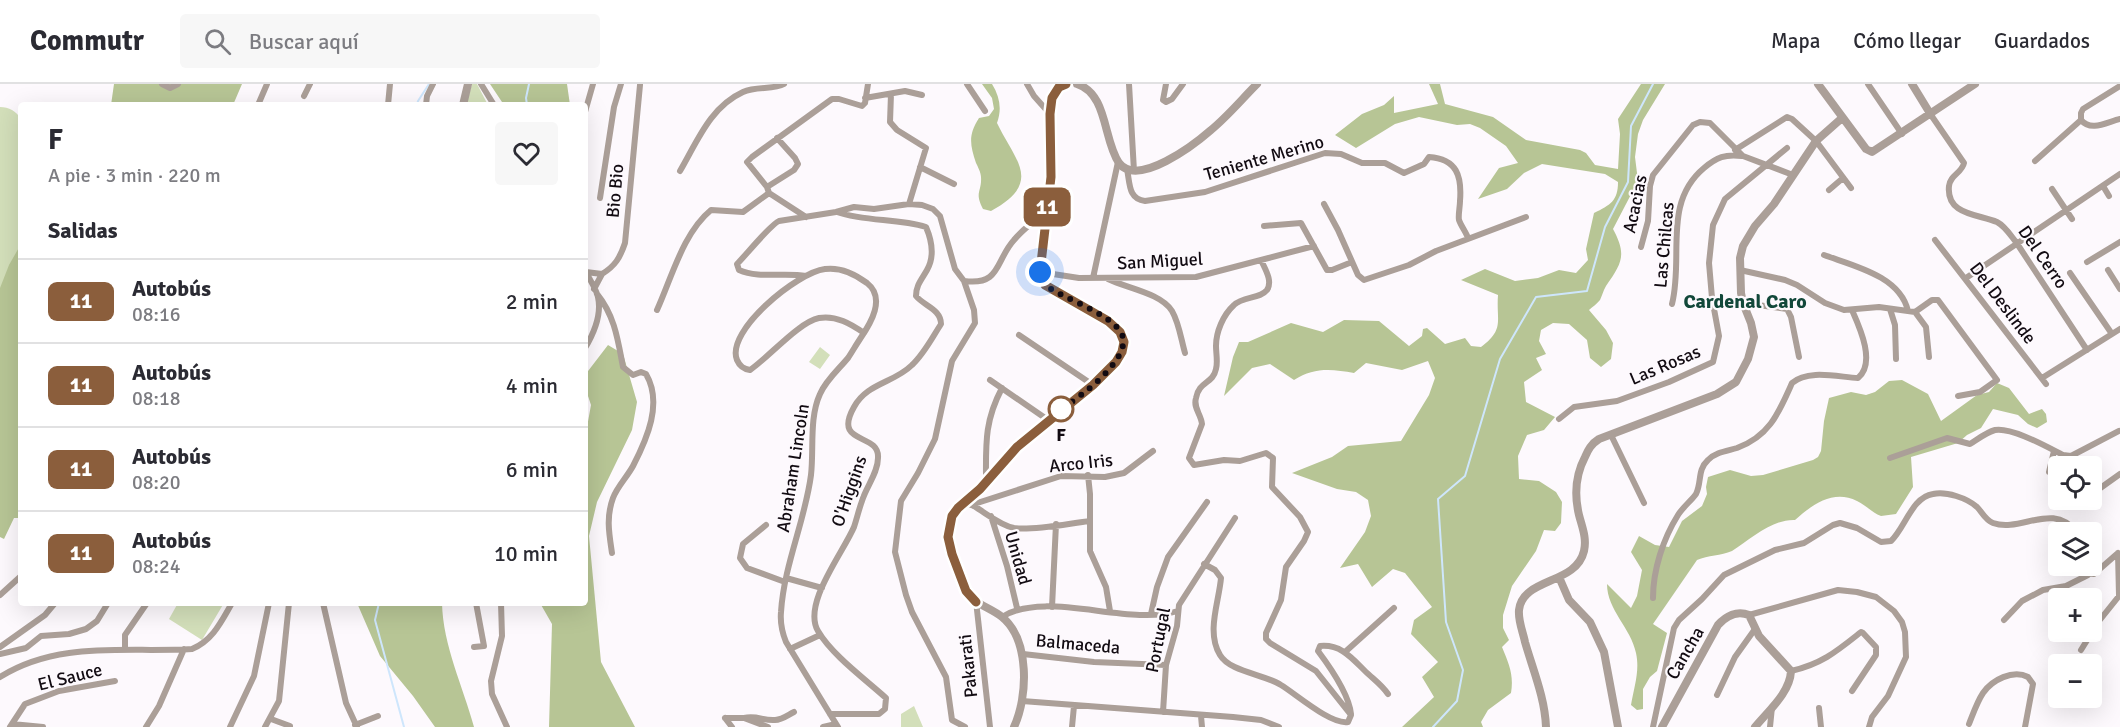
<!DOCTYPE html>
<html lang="es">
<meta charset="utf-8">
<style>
:root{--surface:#fff;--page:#f7f7f7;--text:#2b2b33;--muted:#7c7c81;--line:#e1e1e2}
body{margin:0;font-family:Signika,sans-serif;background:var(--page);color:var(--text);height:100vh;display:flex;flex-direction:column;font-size:22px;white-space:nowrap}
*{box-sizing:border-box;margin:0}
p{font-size:20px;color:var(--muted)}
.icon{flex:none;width:33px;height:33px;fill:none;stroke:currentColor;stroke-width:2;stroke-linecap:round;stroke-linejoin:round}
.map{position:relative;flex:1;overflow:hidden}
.panel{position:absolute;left:18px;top:18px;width:570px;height:504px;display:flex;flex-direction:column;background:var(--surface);border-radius:6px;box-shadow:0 6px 24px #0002}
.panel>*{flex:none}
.badge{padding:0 12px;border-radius:9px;font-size:21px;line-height:39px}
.buttons{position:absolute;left:2048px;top:372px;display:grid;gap:12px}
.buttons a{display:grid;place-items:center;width:54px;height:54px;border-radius:6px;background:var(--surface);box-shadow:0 6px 24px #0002;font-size:30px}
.you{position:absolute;width:30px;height:30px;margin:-15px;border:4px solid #fff;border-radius:50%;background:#1a73e8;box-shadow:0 0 0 9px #1a73e833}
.map>.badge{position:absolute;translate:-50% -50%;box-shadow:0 0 0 3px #fff}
h2{padding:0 30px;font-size:22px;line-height:54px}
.round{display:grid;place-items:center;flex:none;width:63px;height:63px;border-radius:6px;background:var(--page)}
.overview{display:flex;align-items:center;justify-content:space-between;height:102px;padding:0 30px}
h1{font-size:28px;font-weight:700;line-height:45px}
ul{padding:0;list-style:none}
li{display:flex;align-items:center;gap:18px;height:84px;padding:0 30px;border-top:2px solid var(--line)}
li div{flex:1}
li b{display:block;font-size:22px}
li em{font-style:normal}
li .badge{min-width:66px;font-weight:700;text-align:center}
header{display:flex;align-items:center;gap:36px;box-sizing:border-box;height:84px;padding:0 30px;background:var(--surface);border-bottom:2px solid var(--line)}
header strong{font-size:28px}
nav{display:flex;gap:33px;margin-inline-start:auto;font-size:21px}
.search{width:420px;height:54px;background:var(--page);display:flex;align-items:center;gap:15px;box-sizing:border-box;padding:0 21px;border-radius:6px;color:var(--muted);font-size:22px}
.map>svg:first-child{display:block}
.green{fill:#d3dfba}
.forest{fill:#b7c595}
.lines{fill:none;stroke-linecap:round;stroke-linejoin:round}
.stream{stroke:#cee6fc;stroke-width:2}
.minor{stroke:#ab9f98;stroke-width:6}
.tertiary{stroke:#ab9f98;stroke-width:8}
.line-casing{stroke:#fff;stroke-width:14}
.line{stroke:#8b5e3c;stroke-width:9}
.walk{stroke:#120b12;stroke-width:6;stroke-dasharray:0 10.8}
.stop-dot{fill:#fff;stroke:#8b5e3c;stroke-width:3}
.labels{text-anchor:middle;stroke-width:4.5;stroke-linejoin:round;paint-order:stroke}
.street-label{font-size:18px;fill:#120b12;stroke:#fdf9fd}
.stop-label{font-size:18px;font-weight:bold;fill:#120b12;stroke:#fdf9fd}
.neighbourhood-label{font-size:20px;font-weight:bold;fill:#12483a;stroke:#fdf9fd}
</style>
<header>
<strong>Commutr</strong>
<div class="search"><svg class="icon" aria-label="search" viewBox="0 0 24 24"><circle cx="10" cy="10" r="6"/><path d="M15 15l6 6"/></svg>Buscar aquí</div>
<nav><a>Mapa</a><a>Cómo llegar</a><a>Guardados</a></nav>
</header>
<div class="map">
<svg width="2120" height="643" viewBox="0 0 2120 643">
<rect width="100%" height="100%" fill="#fdf9fd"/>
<!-- green -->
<path class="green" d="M 472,0 L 477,0 L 488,21 L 466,21 Z
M 0,23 C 9,23 16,27 21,35 L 21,421 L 0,448 Z
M 820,263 L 830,271 L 820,285 L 809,278 Z
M 178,519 L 224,519 L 202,556 L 169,535 Z
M 914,622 L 923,643 L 901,643 L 901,630 Z"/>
<!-- forest -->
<path class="forest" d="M 114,0 L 242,0 L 233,21 L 111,21 Z
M 490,0 L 567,0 L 570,21 L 504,21 Z
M 982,0 L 992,0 C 1000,13 1002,25 997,39 C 1015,77 1044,98 991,127 L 983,125 C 974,108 982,108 981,93 C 981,89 978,83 976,79 C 970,61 968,51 979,34 L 989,32 L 994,25 L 992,14 Z
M 1429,0 L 1440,0 L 1445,20 L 1493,33 L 1526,56 L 1580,66 L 1586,69 L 1595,81 L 1618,85 L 1620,50 L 1618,35 L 1641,0 L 1665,0 L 1643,36 L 1638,50 L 1635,73 L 1638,97 L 1613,145 C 1627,171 1622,179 1606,202 C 1603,207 1602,212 1600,216 C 1597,220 1592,223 1589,226 L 1606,246 L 1613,259 L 1611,275 L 1601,283 L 1590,274 L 1587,256 L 1569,240 L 1553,239 L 1541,246 L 1539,257 L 1546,270 L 1536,274 L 1542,286 L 1524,298 L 1526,318 L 1555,333 L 1544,346 L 1527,351 L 1518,372 L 1519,395 L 1539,397 L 1556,408 L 1562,418 L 1561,439 L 1555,447 L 1544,446 L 1536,467 L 1512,502 L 1503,531 L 1503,544 L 1509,556 L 1502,563 C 1509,580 1514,591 1511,609 L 1488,626 L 1481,638 L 1483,643 L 1402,643 L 1434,613 L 1422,593 L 1438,578 L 1411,550 L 1414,536 L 1432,523 L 1405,489 L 1393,485 L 1372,503 L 1358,480 L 1340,484 L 1365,448 L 1371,432 L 1368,416 L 1356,408 L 1337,405 L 1292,389 L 1332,373 L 1348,362 L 1401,357 L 1429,311 L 1435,294 L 1428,277 L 1402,286 L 1366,279 L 1354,289 C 1332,285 1314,283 1294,296 L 1270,280 L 1252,284 L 1224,312 L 1233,273 L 1239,258 L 1248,258 L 1291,239 L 1323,248 L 1344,236 L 1379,237 L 1409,262 L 1422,252 L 1423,245 L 1427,244 L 1445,260 L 1465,254 L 1471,262 L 1481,263 C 1505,245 1496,237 1498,211 L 1461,196 L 1485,185 L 1515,197 L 1538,194 L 1559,186 L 1576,189 L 1588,176 L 1586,165 L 1594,129 C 1610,121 1618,117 1618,98 L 1605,90 L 1542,80 L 1524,89 L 1507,105 L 1478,115 L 1499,84 L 1518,79 L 1506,62 L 1480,44 L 1470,40 L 1457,41 L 1419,33 L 1395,40 L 1356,64 L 1335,51 L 1362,30 L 1384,21 L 1394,12 L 1394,29 L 1438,20 Z
M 21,160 L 21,434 L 14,434 L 4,455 L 0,453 L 0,204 L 9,181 Z
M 608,261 L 623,270 L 637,318 L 632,346 L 597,418 L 589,452 L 601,578 L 635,643 L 549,643 L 552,540 L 540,519 L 585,519 L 585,354 L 591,321 L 585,303 L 585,291 Z
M 1902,296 L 1928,310 L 1941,337 L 1977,311 L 1989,308 L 1997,299 L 2009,304 L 2029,330 L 2042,325 L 2046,330 L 2047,338 L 2037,344 L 2028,340 L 2018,331 L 1993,325 L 1981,344 L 1967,351 L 1958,359 L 1911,373 L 1913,403 L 1896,430 L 1881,432 C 1872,429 1866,421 1857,417 C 1833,405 1812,421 1795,436 C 1772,435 1751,455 1732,467 C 1721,472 1708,471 1697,476 L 1653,540 L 1667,549 L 1657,587 L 1650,593 L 1643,605 L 1643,625 L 1637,626 L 1631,621 C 1634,603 1640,587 1636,569 C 1631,544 1607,526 1607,500 L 1631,524 L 1637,512 L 1642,486 L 1631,468 L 1639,452 L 1655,461 L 1669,463 L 1682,437 L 1702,422 L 1707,410 L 1706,403 L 1708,393 L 1730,386 L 1751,392 L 1763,391 L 1813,376 L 1818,373 L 1821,367 L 1824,337 L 1829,314 L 1851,308 L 1866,311 L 1875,308 L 1889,297 Z
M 357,519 L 442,519 C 443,562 463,602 474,643 L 435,643 L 413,612 L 380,572 Z"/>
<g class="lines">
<!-- stream -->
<path class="stream" d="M 417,21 L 418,17 L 429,0
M 527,21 L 526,14 L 529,0
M 379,519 L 375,536 L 404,643
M 1433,643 L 1457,617 L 1463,586 L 1446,538 L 1438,415 L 1465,392 L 1500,275 L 1536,213 L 1587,207 L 1605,143 L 1628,98 L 1631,42 L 1653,0"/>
<!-- minor -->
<path class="minor" d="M 162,0 L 170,4 L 178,0
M 481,0 L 494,21
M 967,0 L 985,27
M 1027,0 L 1034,12 L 1050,30
M 1129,0 L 1134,87
M 1166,0 L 1163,16 L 1166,18 L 1172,15 L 1183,0
M 1868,0 L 1902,50
M 891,10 L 890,38 L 897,46 L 926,64 L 909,120
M 304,12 L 310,0
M 865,14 L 905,7 L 922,11
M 258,21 L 267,0
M 388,21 L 390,0
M 426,21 L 427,12 L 433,0
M 585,28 L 593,0
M 1931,31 L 1964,79 C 1962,89 1950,91 1949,102 C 1946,131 1978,130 1997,138 C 2005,142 2011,152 2016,158 L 2087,266
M 2081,36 L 2081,29 L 2083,25 L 2120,2
M 2081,36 C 2091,48 2107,38 2120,35
M 1735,66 L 1787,33 L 1792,35 L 1816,57 L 1851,104
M 2035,77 L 2081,36
M 920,83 L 954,100
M 1127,85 C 1130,99 1128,115 1145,117 L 1205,108 L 1325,69 L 1341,70 L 1362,79 L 1385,79 L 1404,89 L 1424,80 L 1429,73 C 1457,75 1462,92 1460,117 C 1460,123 1458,131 1459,136 C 1461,142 1466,148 1468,154
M 680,87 C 697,58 710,23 743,8 C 756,2 774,6 784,0
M 2103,102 L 2109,112
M 767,103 L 794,86 L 798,80 L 795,74 L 777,54
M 2052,105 L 2072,135
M 1829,106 L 1843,94
M 600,114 L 614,23 L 621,0
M 1324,120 L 1338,146 L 1358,191 L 1364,196 L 1409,181 L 1436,167 L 1526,133
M 806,133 L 769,109 L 767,103 L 747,78 L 752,73 L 832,15 L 839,15 L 862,22 L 865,19 L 868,0
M 1264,142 L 1301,139 L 1327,186 L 1332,186 L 1352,178
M 1935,156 L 2046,300
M 1641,163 L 1648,137 L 1650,102 L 1653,91 L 1693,41 L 1700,38 L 1710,39 L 1743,72 L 1793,91
M 1824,171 C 1854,182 1900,192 1908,227
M 2087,178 L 2120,158
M 1740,186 L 1785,196 L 1797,201 L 1825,219 L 1844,226 L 1879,223 L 1915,228
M 2108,186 L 2120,205
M 586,188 L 602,190 C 615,182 620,174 625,159 L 640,1
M 1040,188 L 1079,194 L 1196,193 L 1314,162
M 2070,189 L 2112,250
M 806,192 C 784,188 759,195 739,186 L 737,180 C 746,171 771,140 779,137 L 836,128 L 854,123 L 874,125 L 909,120 L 922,121 L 933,125 L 940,132 L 955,185 L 964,197 L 974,226 L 975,239 L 952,277 L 935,355 L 918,389 L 901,417 L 895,468 L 906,511 L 912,528 L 946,593 L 952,636 L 965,643
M 1093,194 L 1118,78
M 1966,194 L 2120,90
M 1108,195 C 1126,204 1161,209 1172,227 C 1179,239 1181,255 1185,269
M 964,197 C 1001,202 995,177 1014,156 C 1023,145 1035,136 1047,127
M 594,205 L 602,190
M 597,210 C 615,232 618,257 623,283 L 633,291 L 641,288 L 646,290 C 663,319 647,355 633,382 C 627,393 617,403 613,414 C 606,433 609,449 612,469
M 1743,219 L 1787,225 L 1791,233 L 1799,273
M 1672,220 C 1684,173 1662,119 1704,84 C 1717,73 1725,70 1742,72
M 1890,225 L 1895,241 L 1896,275
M 657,226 C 672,193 683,149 711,126 L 743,128 L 769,109
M 1915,228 L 1932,216 L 1938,216 L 1997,296 L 1980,308 L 1958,312
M 1915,228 L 1926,243 L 1929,273
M 1019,251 L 1093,301
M 585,264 C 594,249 602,231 598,213 C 596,204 589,195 585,186
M 2042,294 L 2120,245
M 990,296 L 1048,336
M 1559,335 L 1574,323 L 1617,317 L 1669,298 L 1713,278 L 1719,252 L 1712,214 L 1709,179 L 1713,141 L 1725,115 L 1787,64
M 1611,351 L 1644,419
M 1890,374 L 1947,354 L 1970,360 C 1978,355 1987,348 1995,346 C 2012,343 2047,363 2063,371 L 2071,372 L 2119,347
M 2049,388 L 2054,367
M 1088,391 L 1090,410 L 1090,467 L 1106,503 L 1110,527
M 986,398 C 986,361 984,338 1002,304
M 2099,405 L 2120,390
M 971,421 L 1061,392 L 1105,393 L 1124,389 L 1153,367
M 972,421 C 985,428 999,441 1014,444 C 1032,447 1071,439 1090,437
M 991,432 L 1007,482 L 1017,524
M 766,441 L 743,460 L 740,474 L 747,484 L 785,498
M 1204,480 L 1215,486 L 1221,494 C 1219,518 1206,548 1220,571 C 1230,588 1264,590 1281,601 C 1296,610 1331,641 1348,638 L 1351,631 L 1316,587 L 1270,559 L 1266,555 L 1266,549 L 1281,516 L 1286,483 L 1304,457 L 1308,448 L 1300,433 L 1272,403 L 1273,374 L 1266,369 L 1240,377 L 1224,376 L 1194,381 L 1189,374 L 1202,340 C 1201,330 1193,324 1196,314 C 1199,297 1213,300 1216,285 C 1218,278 1216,270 1216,262 C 1216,248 1223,231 1234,221 C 1243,212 1260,215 1267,206 C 1273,197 1265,185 1261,176
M 2084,482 L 2083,485 L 2086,489 L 2094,490 L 2118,469
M 786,494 L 822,504
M 0,511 L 21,492
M 1653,514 C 1653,486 1663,455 1678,431 C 1683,423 1691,417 1696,410 C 1702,398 1697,386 1708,376 C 1716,368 1727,367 1737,364 C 1770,352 1779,328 1792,299 C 1808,285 1838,293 1858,294 C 1876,279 1860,244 1852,226
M 976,517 L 990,643
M 323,519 L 346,619 L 357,643
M 501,519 L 502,552 L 491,597 L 492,610 L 507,643
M 1052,523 L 1056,440
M 1151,530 L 1157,503 L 1168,473 L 1207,418
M 1749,531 L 1838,506 L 1857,508 L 1876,513 L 1894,527 L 1902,538 L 1905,548 L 1906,573 L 1888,612 L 1872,633 L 1869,643
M 1002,533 C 1046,505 1127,543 1178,527
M 2004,536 L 2022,517 L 2043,506 L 2066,502 L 2088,491
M 0,563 L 45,531 L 55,519
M 474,563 L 484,562 L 476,519
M 125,564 L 125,551 L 147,519
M 790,565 L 820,551
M 2081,566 L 2099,537 L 2119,512 L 2118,469
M 1345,568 L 1394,524
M 0,570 L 26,564 L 41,552 L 69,550 L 86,545 L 97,537 L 108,519
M 1023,570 L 1094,578 L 1166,581
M 1791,587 C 1822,580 1837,567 1861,548 L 1863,549 L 1876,563 L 1876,571 L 1852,607
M 0,593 C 59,556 127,569 192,565 C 213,556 221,538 232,519
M 1717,611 L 1735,573 L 1755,545
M 1022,617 L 1233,633 L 1261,636 L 1279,643
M 1819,624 L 1821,643
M 1163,628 L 1166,581 L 1177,542 L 1179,521 L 1235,434
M 830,630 L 879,630 L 885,625 L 886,614 C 865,595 832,571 818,547 C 802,520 843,469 854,443 C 857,434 859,425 862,417 C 866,403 878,389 878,374 C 880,348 832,362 854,323 C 867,299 894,299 912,281 C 924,270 932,254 941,240 C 941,225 924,222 916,212 C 916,201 922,195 927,186 C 935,172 932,157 926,143 C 897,134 866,138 837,128
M 1351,630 C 1349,610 1330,583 1318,567 L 1320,562 C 1340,560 1351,573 1364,586 C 1373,595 1381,600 1388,610
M 1201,632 L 1202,643
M 725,634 L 744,634 L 768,643
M 725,634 L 732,643
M 744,634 C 757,631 763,637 775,636 C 782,636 788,631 794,628
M 271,635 L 290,642
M 12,640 L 43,643
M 1969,640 C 1973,630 1977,618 1983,609 C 1992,596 2013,585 2028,593 L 2033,600 L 2025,643
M 355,641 L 378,632
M 10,643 L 25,620 L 59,607 L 115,597
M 146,643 L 159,622 L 184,565
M 230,643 L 254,592 L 269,519
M 265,643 L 279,617 L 289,519
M 823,643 L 836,640
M 838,643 L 786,558 C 782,548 780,539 781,528 C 784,481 805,437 811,391 C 814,365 809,334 820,310 C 826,296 839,285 848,274 C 852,268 856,261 860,255 C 871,239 886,214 867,199 C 855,190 840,183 825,185 C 798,188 725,247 737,276 C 740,283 744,285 750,286 C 769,273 799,238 819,234 C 836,231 851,240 864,249
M 1072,643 L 1074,622
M 1653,643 L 1674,544 L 1679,536 L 1702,515 L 1724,491 L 1775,466 L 1804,459 L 1833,441 L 1840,439 L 1857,444 L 1881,458 L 1891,457 C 1905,444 1912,413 1933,410 C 1946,407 1967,414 1977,423 C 1982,428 1985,436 1993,439 C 2021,449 2053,417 2076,448
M 1770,643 L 1772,623"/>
<!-- tertiary -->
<path class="tertiary" d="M 1077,0 C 1108,10 1103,56 1119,79 C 1138,104 1195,60 1211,46 C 1228,32 1242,15 1257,0
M 1818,0 L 1866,65 L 1872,68 L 1975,0
M 1912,0 L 1931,31
M 463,21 L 468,0
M 1559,493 L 1569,516 L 1590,538 L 1604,568 L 1618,643
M 1014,643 C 1028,613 1030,556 1002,533 C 992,525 980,522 971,513 C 960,503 948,465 948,450 C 948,427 967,418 981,404 C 993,391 1004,376 1017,363 C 1036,346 1056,330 1076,314 C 1090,303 1106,291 1117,277 C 1121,272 1125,264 1124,257 C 1119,228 1049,216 1042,197 C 1041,194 1041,191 1040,188 L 1050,104 L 1052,14 L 1059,3 L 1066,0
M 1546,643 C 1545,614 1533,586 1525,558 C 1523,548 1518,537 1519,526 C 1523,493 1576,501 1584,467 C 1587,454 1582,443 1579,431 C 1574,410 1575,392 1585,373 C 1588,366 1591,360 1599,355 L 1717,310 L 1736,298 L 1748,275 L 1754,253 L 1751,239 L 1743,219 L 1741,209 L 1740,174 L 1743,162 L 1755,142 L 1774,120 L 1816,57 L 1842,34
M 1662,643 L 1718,541 C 1726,532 1737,526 1749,531 L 1759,552 L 1791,587 C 1790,609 1768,627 1755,643"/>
</g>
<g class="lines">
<!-- line casing -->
<g class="line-casing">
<path id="line" d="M 976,518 L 966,507 L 952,470 L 948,453 L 952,432 L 958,424 L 980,405 L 1017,363 L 1093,301 L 1116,278 L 1122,268 L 1124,258 L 1120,248 L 1108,237 L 1045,201 L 1042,197 L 1040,188 L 1051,93 L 1050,30 L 1052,14 L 1059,3 L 1066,0"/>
</g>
<!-- line -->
<use href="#line" class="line"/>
<!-- walk -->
<path class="walk" d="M 1040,188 L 1042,197 L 1045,201 C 1066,216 1105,227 1120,247 C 1138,271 1079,314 1061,325"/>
</g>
<!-- markers -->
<circle class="stop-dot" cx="1061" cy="325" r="12"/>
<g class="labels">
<!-- street labels -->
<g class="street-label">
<text transform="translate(1264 74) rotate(-16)" y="6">Teniente Merino</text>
<text transform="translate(615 107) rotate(-85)" y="6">Bio Bio</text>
<text transform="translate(1635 120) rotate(-78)" y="6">Acacias</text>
<text transform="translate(1664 161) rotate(-85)" y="6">Las Chilcas</text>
<text transform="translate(2043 173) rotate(55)" y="6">Del Cerro</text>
<text transform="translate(1160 177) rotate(-3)" y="6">San Miguel</text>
<text transform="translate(2003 219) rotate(53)" y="6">Del Deslinde</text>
<text transform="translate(1665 281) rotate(-23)" y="6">Las Rosas</text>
<text transform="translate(1081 379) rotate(-6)" y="6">Arco Iris</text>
<text transform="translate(793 384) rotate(-81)" y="6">Abraham Lincoln</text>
<text transform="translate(849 407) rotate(-71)" y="6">O'Higgins</text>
<text transform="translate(1018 474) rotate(74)" y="6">Unidad</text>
<text transform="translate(1158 556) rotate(-79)" y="6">Portugal</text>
<text transform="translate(1078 560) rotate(5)" y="6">Balmaceda</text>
<text transform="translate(1685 569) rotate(-60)" y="6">Cancha</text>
<text transform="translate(968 582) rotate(-96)" y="6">Pakarati</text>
<text transform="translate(70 593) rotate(-14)" y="6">El Sauce</text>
</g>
<!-- stop labels -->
<g class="stop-label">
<text x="1061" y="357">F</text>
</g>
<!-- neighbourhood labels -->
<g class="neighbourhood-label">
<text x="1745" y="224">Cardenal Caro</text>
</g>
</g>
</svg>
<div class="buttons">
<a><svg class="icon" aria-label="locate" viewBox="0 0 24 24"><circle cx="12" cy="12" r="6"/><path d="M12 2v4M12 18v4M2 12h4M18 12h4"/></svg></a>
<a><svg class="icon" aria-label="layers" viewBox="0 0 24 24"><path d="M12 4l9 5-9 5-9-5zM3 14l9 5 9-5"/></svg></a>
<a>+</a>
<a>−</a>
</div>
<div class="you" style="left:1040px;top:188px"></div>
<b class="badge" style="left:1047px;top:123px;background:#8b5e3c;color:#fff">11</b>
<section class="panel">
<div class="overview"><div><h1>F</h1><p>A pie · 3 min · 220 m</p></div><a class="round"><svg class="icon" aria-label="heart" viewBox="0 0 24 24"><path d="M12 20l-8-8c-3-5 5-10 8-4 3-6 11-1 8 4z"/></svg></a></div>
<h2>Salidas</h2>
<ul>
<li><span class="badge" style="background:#8b5e3c;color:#fff">11</span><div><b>Autobús</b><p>08:16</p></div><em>2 min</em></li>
<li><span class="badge" style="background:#8b5e3c;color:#fff">11</span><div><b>Autobús</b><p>08:18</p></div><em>4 min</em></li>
<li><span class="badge" style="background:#8b5e3c;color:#fff">11</span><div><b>Autobús</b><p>08:20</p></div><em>6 min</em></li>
<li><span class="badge" style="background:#8b5e3c;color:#fff">11</span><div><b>Autobús</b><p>08:24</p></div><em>10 min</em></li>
</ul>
</section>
</div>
